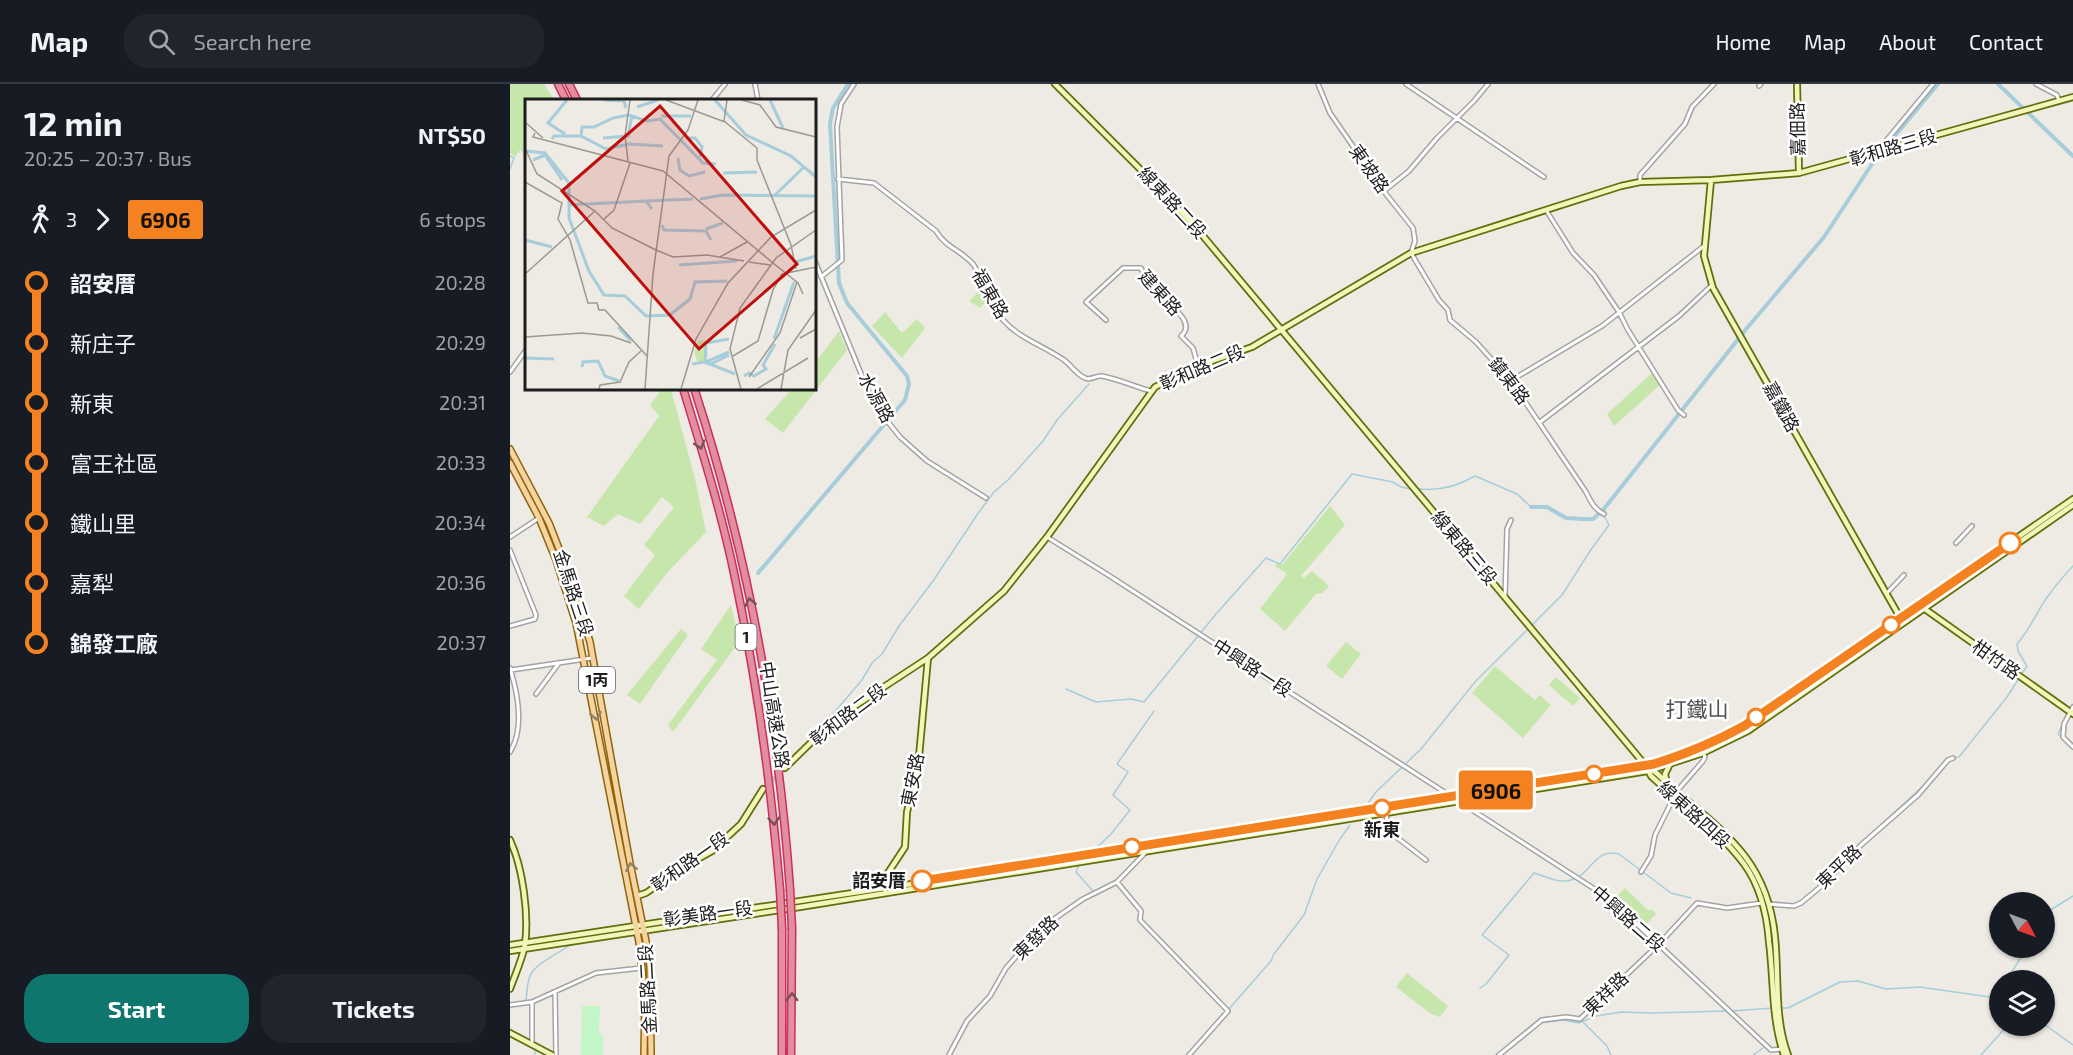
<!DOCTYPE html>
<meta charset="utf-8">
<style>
:root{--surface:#171b24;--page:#20242c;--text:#f1f3f6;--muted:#9ea1a6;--line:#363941;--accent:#0f766e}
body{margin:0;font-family:"Exo 2","Noto Sans TC",sans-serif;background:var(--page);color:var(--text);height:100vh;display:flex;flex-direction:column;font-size:22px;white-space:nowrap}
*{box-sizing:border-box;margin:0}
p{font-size:20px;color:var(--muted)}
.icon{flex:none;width:33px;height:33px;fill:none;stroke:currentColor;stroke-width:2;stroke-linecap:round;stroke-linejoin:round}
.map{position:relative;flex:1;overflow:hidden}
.panel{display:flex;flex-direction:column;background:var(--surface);width:510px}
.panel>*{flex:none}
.badge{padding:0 12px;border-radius:4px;font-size:21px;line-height:39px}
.needle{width:39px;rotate:131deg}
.controls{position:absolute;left:1479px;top:808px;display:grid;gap:12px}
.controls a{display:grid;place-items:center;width:66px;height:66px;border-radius:50%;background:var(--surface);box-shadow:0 2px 4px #0004;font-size:30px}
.map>.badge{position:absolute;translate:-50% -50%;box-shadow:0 0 0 3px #fff}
.legs{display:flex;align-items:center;gap:9px;height:66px;padding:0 24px;font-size:20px}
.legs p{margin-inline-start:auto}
.overview{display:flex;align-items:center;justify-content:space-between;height:102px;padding:0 24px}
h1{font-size:33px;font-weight:700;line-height:45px}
.button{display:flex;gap:12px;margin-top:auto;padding:12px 24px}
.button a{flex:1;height:69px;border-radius:24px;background:var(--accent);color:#fff;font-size:24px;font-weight:700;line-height:69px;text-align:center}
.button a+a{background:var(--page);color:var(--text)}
ul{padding:0 24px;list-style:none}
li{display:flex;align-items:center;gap:21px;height:60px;font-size:22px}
li i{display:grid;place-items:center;width:9px;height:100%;margin:0 8px;background:currentColor}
li i::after{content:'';width:15px;height:15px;margin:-8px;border:4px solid;border-radius:50%;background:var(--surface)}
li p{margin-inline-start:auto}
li:first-child i{background:linear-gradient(#0000 50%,currentColor 0)}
li:last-child i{background:linear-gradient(currentColor 50%,#0000 0)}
header{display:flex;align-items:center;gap:36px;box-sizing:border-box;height:84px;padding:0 30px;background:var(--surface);border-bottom:2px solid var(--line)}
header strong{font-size:28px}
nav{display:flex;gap:33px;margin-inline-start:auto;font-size:21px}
.search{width:420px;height:54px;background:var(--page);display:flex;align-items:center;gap:15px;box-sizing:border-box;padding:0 21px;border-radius:24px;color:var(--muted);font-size:22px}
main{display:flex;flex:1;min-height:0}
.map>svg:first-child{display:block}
.grass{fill:#c7e6ac}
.park{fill:#c2f6c7}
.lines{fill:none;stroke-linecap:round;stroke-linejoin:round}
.stream{stroke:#a6cdd9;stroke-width:1.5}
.canal{stroke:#a6cdd9;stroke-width:4}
.secondary-tunnel{stroke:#c4c2bc;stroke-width:4.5;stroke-dasharray:4.5 2;stroke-linecap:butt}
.street-casing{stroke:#a4a4a4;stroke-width:6}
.secondary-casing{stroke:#616e0b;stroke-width:8}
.primary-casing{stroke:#8e6408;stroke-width:8}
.highway-casing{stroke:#cf2d62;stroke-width:9}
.street{stroke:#fff;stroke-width:3}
.secondary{stroke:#f2f6ba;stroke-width:4.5}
.primary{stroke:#f6d3a0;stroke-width:5}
.highway{stroke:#e18f9d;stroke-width:6}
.highway-bridge-casing{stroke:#cf2d62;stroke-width:9;stroke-linecap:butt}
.highway-bridge{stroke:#e18f9d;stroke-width:6}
.oneway{stroke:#755057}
.oneway2{stroke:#948165}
.line-1-casing{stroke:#fff;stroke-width:14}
.line-1{stroke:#f58220;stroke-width:9}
.stop-1-dot{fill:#fff;stroke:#f58220;stroke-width:3}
.labels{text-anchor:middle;stroke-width:5;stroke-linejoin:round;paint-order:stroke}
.shield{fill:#fff;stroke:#616161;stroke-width:1.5}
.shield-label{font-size:16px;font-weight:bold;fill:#1d1d1d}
.street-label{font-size:18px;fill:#1d1d1d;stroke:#fff}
.stop-label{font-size:18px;font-weight:bold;fill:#1d1d1d;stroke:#fff}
.quarter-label{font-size:21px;fill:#505050;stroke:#fff}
.inset-river{fill:none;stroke:#a6cdd9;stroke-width:3}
.inset-road{fill:none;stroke:#9a9994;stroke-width:1.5}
.view{fill:#bf0e0b;fill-opacity:0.15;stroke:#bf0e0b;stroke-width:3}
.inset-edge{fill:none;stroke:#1d1d1d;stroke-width:3}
</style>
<header>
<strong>Map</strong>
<div class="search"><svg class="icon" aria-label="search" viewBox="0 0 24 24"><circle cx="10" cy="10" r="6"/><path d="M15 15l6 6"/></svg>Search here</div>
<nav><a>Home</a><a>Map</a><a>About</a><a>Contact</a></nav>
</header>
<main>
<section class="panel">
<div class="overview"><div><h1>12 min</h1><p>20:25 – 20:37 · Bus</p></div><b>NT$50</b></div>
<div class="legs"><svg class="icon" aria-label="walk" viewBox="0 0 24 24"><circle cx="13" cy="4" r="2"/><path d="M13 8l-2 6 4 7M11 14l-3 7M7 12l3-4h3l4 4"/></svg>3<svg class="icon" aria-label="forward" viewBox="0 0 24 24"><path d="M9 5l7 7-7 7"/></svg><b class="badge" style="background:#f58220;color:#111">6906</b><p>6 stops</p></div>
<ul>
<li><i style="color:#f58220"></i><b>詔安厝</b><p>20:28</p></li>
<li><i style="color:#f58220"></i><span>新庄子</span><p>20:29</p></li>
<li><i style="color:#f58220"></i><span>新東</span><p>20:31</p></li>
<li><i style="color:#f58220"></i><span>富王社區</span><p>20:33</p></li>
<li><i style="color:#f58220"></i><span>鐵山里</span><p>20:34</p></li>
<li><i style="color:#f58220"></i><span>嘉犁</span><p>20:36</p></li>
<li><i style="color:#f58220"></i><b>錦發工廠</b><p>20:37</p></li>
</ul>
<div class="button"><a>Start</a><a>Tickets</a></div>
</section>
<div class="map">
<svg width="1563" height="971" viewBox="0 0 1563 971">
<rect width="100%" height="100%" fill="#eeebe4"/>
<!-- grass -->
<path class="grass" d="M 0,0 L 34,0 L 44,16 L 16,16 L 16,71 L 10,66 L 5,73 L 0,69 Z
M 470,206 L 475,218 L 470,224 L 459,217 Z
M 375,228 L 392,249 L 407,235 L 415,244 L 392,274 L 362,242 Z
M 329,247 L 337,266 L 273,349 L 255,335 L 282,305 L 304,304 L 305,279 Z
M 1142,289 L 1150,301 L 1104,342 L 1097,330 Z
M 152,305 L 161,305 L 185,395 L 196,448 L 157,489 L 129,525 L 114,512 L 145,471 L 134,461 L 164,423 L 152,413 L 130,440 L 108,430 L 94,442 L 77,433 L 149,332 L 140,321 Z
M 820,422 L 835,441 L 791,492 L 794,494 L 802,487 L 819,502 L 812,509 L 806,510 L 775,547 L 750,525 L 777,490 L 765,482 L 767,480 L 772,481 Z
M 221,521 L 229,558 L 163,648 L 158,641 L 207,576 L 191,565 Z
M 171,545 L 178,551 L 130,620 L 117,611 Z
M 836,558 L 851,570 L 832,595 L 816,582 Z
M 985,582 L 1025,616 L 1030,611 L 1041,621 L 1013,654 L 962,609 Z
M 1046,593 L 1070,614 L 1063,622 L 1039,601 Z
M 1115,804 L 1139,827 L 1141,825 L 1146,830 L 1133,844 L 1104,815 Z
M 897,889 L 938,922 L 930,933 L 921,930 L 886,903 Z"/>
<!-- park -->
<path class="park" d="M 72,922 L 90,922 L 89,951 L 93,951 L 93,971 L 71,971 Z"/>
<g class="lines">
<!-- stream -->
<path class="stream" d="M 0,72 L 4,74 L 0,85
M 909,405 C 928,407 948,402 965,392 L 1007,410 L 1021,423
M 556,605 L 586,618 L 621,615 L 634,618 L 706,530 L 756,474 L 770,480 L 842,390 L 883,398 L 891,403 L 901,405
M 1552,641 L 1548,650 L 1553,654
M 309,646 L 352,596 L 362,579 L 372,570 L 389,542 L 423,497 L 469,428 L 484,408 L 498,396 L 533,357 L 547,336 L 579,300
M 1444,674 L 1449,673 L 1497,613 L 1517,582 L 1508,567 L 1507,560 C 1516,550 1521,540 1528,528 C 1537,511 1550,496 1563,482
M 856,722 L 866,708 L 911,665 L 965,598 L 1052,511 L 1080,467 L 1099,441 L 1093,430
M 581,769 L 601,750 L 620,726 L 603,711 L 618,688 L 607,680 L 644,627
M 1339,771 L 1348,762 L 1414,701
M 569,781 L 566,788 L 582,806
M 1534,832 L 1542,825 L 1563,812
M 1496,897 L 1517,864
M 970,904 L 976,900 L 999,871 L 972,851 L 1024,789 C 1035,792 1049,800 1061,796 C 1081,791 1085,763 1109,770 L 1161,809 L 1181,814
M 1482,913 L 1484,920 L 1490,923
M 16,916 C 17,908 17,899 20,892 C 25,879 52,868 63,859
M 1270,924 L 1278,924 L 1330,898 L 1348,897 L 1376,905 L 1410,903 L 1480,913 L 1486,910 L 1490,906
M 718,926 L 761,877 L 764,870 L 794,831 L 807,795 L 830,755 L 840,741
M 1222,927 L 1263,924
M 1069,933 L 1104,900
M 1073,938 L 1097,962 L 1101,971
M 1030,939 L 1053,936 L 1069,939 L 1086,932 L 1111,928 L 1142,929 L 1218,927
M 1534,940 L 1563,961
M 25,964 L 25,971
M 986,971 L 1030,934 L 1050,932
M 992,971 L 1003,961
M 1243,971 L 1253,964
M 1471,971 L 1497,942"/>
<!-- canal -->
<path class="canal" d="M 1488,0 L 1563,72
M 1021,423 L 1037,423 L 1056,434 L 1073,435 L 1083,435 L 1093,426 L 1237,244 L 1314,153 L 1364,77 L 1428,0
M 248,489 L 395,316 L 399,300 L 397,292 L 337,219 L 329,199 L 320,40 L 323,24 L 338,0"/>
<!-- secondary-tunnel -->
<path class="secondary-tunnel" d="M 253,705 L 275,684"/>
<!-- street casing -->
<g class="street-casing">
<path id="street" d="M 245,0 L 248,16
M 808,0 L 820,29 L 876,110 L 903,144 L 905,157 L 901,169 L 929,216 L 938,226 L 940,236 L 966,258 L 1001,297 L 1076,408 C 1081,418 1084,425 1094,430
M 896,0 L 1034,93
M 1526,0 L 1547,11 L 1549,17
M 1249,2 L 1251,0
M 202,16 L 215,0
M 1370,66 L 1371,63 L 1423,0
M 328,95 L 364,99 L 426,147 C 435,163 452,167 463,180 C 468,186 469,194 472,201 C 478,213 484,226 493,236 C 510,255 534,262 554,276 C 561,281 567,291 575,294 C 581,297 586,291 592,292 C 609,295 625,303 641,307
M 1130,97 L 1130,91 L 1175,40 L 1182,23 L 1204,0
M 874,107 L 899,87 L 927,54 L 964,17 L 978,0
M 1036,126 L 1063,169 L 1084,191 L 1109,228 L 1118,246 L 1168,326 L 1174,331
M 304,175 L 359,309 L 378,338 L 390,353 L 417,377 L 476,414
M 311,193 L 332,176 L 327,43 L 331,20 L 344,0
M 596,236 L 576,218 L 613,184 L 631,184 C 634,191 637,200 642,205 C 652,216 689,237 671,252 L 683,264 L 688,282
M 0,288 L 16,266
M 1002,296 L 1092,242 L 1194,162
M 1030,338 L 1169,232 L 1202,201
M 0,453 L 29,434
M 537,453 L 595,489 L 1100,815 L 1261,966 L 1272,965
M 1446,459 L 1462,442
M 0,466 L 26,531 L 25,535 L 0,542
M 1377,509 L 1394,491
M 995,512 L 997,445 L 1001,436
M 0,584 C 8,610 15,644 0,668
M 1,586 L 82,574
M 26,610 L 49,579
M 1563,623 L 1554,640 L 1553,653 L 1563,663
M 1167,707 L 1193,677 L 1195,673 L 1193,669
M 877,729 L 876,745 L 916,776
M 1131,788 L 1141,772 L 1145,751 L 1164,713
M 607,798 L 631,827 L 630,836 L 718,927 L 679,971
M 1259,820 L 1284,822 L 1291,819 L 1315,799 L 1351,761 L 1408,711 L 1438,676 L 1443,674
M 45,908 L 46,971
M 0,921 L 22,918 L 86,889 L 131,884
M 22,961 L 22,918
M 439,971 L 457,937 L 480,912 L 496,884 L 526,850 L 537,840 L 573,815 L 607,798 L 635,769
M 989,971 L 1032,936 L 1056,933 L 1070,935 L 1149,860 L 1187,819 L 1217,824 L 1252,819"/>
</g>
<!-- secondary casing -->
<g class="secondary-casing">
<path id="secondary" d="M 545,0 L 651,106 L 688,146 L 1136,682 L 1141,692 C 1172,721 1209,746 1234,780 C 1250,802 1257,831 1259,858 C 1264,896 1261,934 1274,971
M 1287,0 L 1289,89
M 1201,96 L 1194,172 L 1203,204 L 1392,537
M 1412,523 L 1563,630
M 275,684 L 325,635 L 418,574 L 494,507 L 537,453 L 645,303 L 688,282 L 742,263 L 901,169 L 1111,102 L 1130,98 L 1201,96 L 1289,89 L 1563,13
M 1141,685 C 1151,691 1158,702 1168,709 C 1220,752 1258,781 1265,853 C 1269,892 1264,934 1278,971
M 1157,699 L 1155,690 L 1160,680
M 0,756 C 13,784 19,831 15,861 C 12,876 5,891 0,905
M 368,804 L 395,763 L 397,728 L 408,684 L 418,574
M 127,812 L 136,809 L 177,781 L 202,767 L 231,740 L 253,705
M 0,861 L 467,790 L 1144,680 C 1175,670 1206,658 1234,642 L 1563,415
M 0,867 L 290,823 L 1138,687 L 1193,669 L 1238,647 L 1563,421
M 0,949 L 42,971"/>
</g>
<!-- primary casing -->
<g class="primary-casing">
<path id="primary" d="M 0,365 L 39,439 L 62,498 L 80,558 L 120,779 L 137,862 L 140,883 L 141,971
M 0,379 L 29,434 L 46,476 L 66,539 L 129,858 L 135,914 L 134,971"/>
</g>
<!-- highway casing -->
<g class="highway-casing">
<path id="highway" d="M 48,0 L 56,16
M 59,0 L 67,16
M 173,304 C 192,367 212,430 225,494 C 247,597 261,701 270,806
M 184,304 C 237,466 268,636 280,805
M 272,845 L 272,971
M 281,971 L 282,845"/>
</g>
<!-- street -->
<use href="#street" class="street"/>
<!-- secondary -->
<use href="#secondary" class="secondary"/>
<!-- primary -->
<use href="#primary" class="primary"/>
<!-- highway -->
<use href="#highway" class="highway"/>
<!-- highway-bridge casing -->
<g class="highway-bridge-casing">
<path id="highway-bridge" d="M 280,805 L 282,845
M 270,806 L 272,845"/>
</g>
<!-- highway-bridge -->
<use href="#highway-bridge" class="highway-bridge"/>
</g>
<!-- one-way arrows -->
<defs><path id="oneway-chevron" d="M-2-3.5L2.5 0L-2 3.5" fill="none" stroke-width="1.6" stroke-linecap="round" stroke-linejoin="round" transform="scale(1.5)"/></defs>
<g class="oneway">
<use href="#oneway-chevron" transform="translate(190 361) rotate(73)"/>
<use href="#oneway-chevron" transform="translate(240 518) rotate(-102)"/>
<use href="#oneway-chevron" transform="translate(264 737) rotate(85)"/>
<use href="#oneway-chevron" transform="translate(282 913) rotate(-90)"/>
</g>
<g class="oneway2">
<use href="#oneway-chevron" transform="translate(86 632) rotate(79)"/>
<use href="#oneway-chevron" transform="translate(121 783) rotate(-102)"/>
</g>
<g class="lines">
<!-- line-1 casing -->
<g class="line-1-casing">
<path id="line-1" d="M 412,797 L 1144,680 C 1176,670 1205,658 1234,642 L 1500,459"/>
</g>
<!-- line-1 -->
<use href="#line-1" class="line-1"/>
</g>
<!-- markers -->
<g class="stop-1-dot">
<circle cx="1500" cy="459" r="10"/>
<circle cx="1381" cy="541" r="8"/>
<circle cx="1246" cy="633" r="8"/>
<circle cx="1084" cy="690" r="8"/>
<circle cx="872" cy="724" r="8"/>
<circle cx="622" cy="763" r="8"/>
<circle cx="412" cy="797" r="10"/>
</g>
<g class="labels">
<!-- shield labels -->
<g class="shield">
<rect x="225.5" y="540" width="21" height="26" rx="4.5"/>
<rect x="69" y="583" width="36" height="26" rx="4.5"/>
</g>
<g class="shield-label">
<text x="236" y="559">1</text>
<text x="87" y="602">1丙</text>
</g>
<!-- street labels -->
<g class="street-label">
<text transform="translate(1288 45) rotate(-91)" y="6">嘉佃路</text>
<text transform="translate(1383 64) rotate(-16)" y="6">彰和路三段</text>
<text transform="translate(859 85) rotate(55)" y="6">東坡路</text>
<text transform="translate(662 119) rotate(47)" y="6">線東路二段</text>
<text transform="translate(650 209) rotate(48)" y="6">建東路</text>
<text transform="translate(480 210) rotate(60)" y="6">福東路</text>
<text transform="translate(692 284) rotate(-23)" y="6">彰和路二段</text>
<text transform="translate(999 297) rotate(52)" y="6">鎮東路</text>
<text transform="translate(366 314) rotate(61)" y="6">水源路</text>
<text transform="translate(1271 323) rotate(61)" y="6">嘉鐵路</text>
<text transform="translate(954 464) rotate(50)" y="6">線東路三段</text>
<text transform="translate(63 509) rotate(72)" y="6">金馬路三段</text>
<text transform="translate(1486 576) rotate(35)" y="6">柑竹路</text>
<text transform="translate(742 584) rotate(33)" y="6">中興路一段</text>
<text transform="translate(264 631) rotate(81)" y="6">中山高速公路</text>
<text transform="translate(338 631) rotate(-37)" y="6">彰和路二段</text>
<text transform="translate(403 696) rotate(-79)" y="6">東安路</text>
<text transform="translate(1184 731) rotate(42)" y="6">線東路四段</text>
<text transform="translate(180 778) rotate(-35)" y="6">彰和路一段</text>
<text transform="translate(1329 783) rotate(-44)" y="6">東平路</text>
<text transform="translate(198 830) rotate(-8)" y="6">彰美路一段</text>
<text transform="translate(1118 835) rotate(41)" y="6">中興路二段</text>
<text transform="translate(526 854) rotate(-44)" y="6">東發路</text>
<text transform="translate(138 905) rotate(-93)" y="6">金馬路二段</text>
<text transform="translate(1096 910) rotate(-44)" y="6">東祥路</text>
</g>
<!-- stop labels -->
<g class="stop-label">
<text x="872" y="752">新東</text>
<text x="396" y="803" text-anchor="end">詔安厝</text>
</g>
<!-- quarter labels -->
<g class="quarter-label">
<text x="1187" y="633">打鐵山</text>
</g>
</g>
<!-- overview -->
<g transform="translate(15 15)">
<rect width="291" height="291" fill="#eeebe4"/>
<path d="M 180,241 L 183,255 L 180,263 L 173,264 L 169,253 L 173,242 Z" fill="#c7e6ac"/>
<path class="inset-river" d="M 79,1 L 99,2 L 101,9M 190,1 L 221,36 L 266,57 L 291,78M 245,1 L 258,29M 112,8 L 133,1M 136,17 L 166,17M 40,35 L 23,24 L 42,1M 56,38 L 57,28 L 69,28 L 88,19 L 104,16 L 122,22 L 135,20 L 178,64 L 191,65M 78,39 L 103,37 L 107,17M 161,39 L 170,39 L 177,48 L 175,58M 27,40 L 29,37 L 56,37 L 81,50 L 104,45 L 138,47M 1,52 L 20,54 L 44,84 L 44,119 L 64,172 L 79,196 L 100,197 L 121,217 L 145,216 L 165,200 L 170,183 L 202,182M 153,59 L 155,71 L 164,77 L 180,73M 8,61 L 20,56 L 37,81M 198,74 L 232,73M 249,97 L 278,69M 175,100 L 198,96 L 291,97M 122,102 L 168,100M 43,106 L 121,102 L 127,110M 137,126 L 139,131 L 181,132 L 186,141M 181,130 L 198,124M 0,141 L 27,148M 270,163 L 291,157M 154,166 L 212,162M 93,228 L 106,242M 249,240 L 269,183M 0,259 L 29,260M 180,263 L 181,244 L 204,240M 181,263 L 204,253M 167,265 L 180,263 L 210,275M 184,266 L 204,256M 57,268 L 58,263 L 73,262 L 80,277 L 94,282M 219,277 L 224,274 L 229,277 L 241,270 L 238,266 L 250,245"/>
<path class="inset-road" d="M 141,1 L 200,23M 202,1 L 199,22 L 232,49 L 232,61 L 266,146 L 271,170M 217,1 L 235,6 L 251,28 L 291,38M 0,23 L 18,39M 10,34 L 8,38 L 138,72 L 248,164M 0,49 L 12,75 L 70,112 L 87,129 L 131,151M 103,62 L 100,37 L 105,1M 0,83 L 37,104 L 33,120 L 45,141 L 63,204 L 72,204 L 74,211 L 80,211 L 122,257M 78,121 L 89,111 L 105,64M 131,151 L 148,158 L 182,156 L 219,162M 195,158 L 222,143M 224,163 L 245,166M 248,164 L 273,184 L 278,195M 0,175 L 70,112M 0,238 L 57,234 L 86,237 L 106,244M 275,239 L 291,230M 208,257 L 233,242 L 248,191 L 257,175 L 291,168M 224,278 L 255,234 L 272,183M 74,290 L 75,286 L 95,283 L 104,263 L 116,252M 120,290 L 128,175 L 144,57 L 163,31 L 173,1M 156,290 L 171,240 L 203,184 L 246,138 L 291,111M 216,290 L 205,250 L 215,209 L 251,159 L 291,131M 232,290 L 283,259M 256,290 L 263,251 L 291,211"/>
<path class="view" d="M 135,7 L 272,165 L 174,250 L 37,92 Z"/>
<rect width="291" height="291" class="inset-edge"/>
</g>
</svg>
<div class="controls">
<a><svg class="needle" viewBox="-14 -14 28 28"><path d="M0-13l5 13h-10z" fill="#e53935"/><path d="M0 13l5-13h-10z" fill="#9ea1a6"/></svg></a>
<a><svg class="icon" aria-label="layers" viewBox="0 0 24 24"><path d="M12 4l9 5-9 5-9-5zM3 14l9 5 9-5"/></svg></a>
</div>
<b class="badge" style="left:986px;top:706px;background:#f58220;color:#111">6906</b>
</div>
</main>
